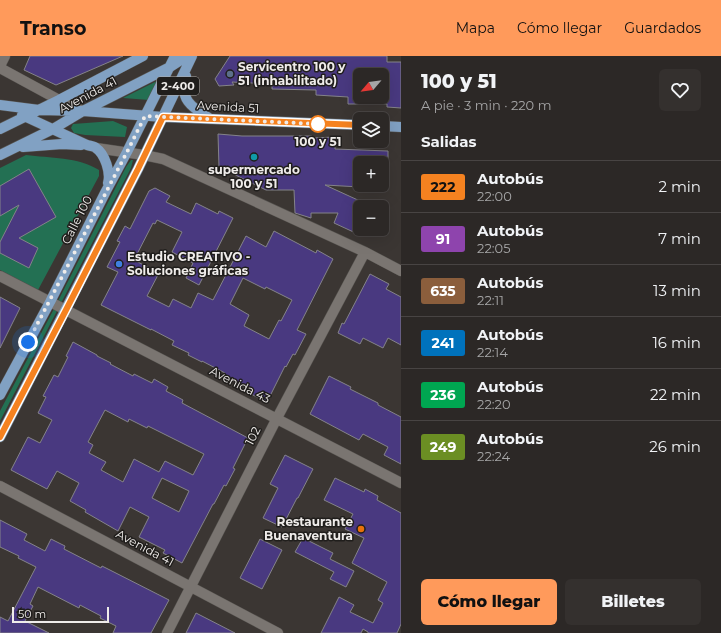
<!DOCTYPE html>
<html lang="es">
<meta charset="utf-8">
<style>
:root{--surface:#2c2826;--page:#34302e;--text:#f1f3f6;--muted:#a6a6a7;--line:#484443;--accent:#ff9a5b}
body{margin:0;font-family:Montserrat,sans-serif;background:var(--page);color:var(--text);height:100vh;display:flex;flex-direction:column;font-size:15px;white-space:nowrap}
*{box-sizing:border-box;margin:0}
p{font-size:13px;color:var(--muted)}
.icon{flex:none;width:22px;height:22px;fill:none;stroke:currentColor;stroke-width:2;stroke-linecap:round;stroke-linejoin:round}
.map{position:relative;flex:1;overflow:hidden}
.side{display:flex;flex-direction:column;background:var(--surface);width:320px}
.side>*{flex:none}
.badge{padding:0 8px;border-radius:3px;font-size:14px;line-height:26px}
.needle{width:26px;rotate:241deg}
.tools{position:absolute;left:353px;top:12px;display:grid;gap:8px}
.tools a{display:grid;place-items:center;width:36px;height:36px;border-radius:6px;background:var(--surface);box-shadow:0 4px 16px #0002,0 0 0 1px var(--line);font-size:20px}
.scale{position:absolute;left:12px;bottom:10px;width:97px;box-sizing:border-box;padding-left:4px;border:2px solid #efecea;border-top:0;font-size:11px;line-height:14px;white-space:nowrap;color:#efecea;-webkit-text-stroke:3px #201e1c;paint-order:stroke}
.you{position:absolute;width:20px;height:20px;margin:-10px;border:3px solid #fff;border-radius:50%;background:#1a73e8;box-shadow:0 0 0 6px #1a73e833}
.map>.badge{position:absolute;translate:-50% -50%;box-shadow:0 0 0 2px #fff}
h2{padding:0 20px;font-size:15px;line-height:36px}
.round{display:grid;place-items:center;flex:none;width:42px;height:42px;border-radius:6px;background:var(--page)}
.summary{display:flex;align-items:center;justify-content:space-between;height:68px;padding:0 20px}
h1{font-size:19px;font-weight:800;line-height:30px}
.button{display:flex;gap:8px;margin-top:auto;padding:8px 20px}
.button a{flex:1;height:46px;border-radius:6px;background:var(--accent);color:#111;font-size:16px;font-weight:800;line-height:46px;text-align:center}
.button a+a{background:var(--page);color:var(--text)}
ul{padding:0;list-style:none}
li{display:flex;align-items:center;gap:12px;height:52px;padding:0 20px;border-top:1px solid var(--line)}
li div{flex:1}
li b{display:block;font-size:15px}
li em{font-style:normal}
li .badge{min-width:44px;font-weight:700;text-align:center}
header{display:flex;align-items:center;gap:24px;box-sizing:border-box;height:56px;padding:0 20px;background:var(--accent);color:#111}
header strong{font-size:19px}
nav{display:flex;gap:22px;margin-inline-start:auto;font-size:14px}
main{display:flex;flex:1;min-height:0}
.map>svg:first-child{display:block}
.green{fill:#237053}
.building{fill:#493980;stroke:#848389;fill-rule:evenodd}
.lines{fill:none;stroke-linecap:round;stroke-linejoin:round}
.minor-casing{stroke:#575450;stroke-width:11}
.major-casing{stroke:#575450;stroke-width:11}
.minor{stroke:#7a7571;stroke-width:10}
.major{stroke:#81a1c3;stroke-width:10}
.line-casing{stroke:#fff;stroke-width:9}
.line{stroke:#f58220;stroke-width:6}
.walk{stroke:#efecea;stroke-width:4;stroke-dasharray:0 7.2}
.service-dot{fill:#5c6f8a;stroke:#201e1c;stroke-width:1.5}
.stop-dot{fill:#fff;stroke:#f58220;stroke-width:2}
.culture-dot{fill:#0f9aa8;stroke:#201e1c;stroke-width:1.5}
.shop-dot{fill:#3f7fe0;stroke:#201e1c;stroke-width:1.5}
.food-dot{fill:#e8710a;stroke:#201e1c;stroke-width:1.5}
.labels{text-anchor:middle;stroke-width:3;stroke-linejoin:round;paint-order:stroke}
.shield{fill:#201e1c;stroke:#b1aeac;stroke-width:1}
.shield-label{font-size:11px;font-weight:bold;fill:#efecea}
.poi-label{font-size:12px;font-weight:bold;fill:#efecea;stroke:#201e1c;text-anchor:start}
.street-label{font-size:12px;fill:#efecea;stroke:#201e1c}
.stop-label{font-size:12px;font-weight:bold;fill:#efecea;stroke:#201e1c}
</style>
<header>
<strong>Transo</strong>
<nav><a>Mapa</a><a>Cómo llegar</a><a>Guardados</a></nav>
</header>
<main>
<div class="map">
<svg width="401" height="577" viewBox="0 0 401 577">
<rect width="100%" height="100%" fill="#3b3633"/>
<!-- green -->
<path class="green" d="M 159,24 L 149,44 L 123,42 Z
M 113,65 L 127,71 L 125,81 L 85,79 L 74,77 L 71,72 L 73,68 Z
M 26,99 C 50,102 78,101 99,114 L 99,120 L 38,234 L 0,214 L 0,112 Z
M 131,104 L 133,104 L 131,112 L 0,365 L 0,355 L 56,249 L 126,111 Z"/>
<!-- building -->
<path class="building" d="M 30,0 L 123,0 L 56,29 L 24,14 Z
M 230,0 L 387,0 L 387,6 L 401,6 L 401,52 L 387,51 L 387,48 L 382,48 L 382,19 L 360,19 L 360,48 L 348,48 L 348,41 L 316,39 L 316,34 L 272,33 L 272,28 L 232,26 L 234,29 L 219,30 L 215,23 Z
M 218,78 L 242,80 L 312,80 L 312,82 L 335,81 L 335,93 L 388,95 L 388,107 L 360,107 L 360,131 L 325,129 L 360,145 L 360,179 L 334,167 L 338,157 L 311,157 L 311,162 L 295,157 L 294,134 L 266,134 L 219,111 Z
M 29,113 L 56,161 L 19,182 L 38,192 L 29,212 L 0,197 L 0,186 L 19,149 L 0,160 L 0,130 Z
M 155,132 L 170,140 L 166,146 L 191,158 L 196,147 L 218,158 L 219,155 L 233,162 L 199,229 L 186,222 L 193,207 L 172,196 L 182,176 L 157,164 L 155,168 L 153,167 L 134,204 L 159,217 L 147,240 L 169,251 L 173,243 L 191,252 L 198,237 L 213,244 L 246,180 L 266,191 L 274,175 L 316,197 L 317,194 L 333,203 L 297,274 L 306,278 L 295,299 L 293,298 L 286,311 L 285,310 L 267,346 L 245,335 L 246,332 L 223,320 L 225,317 L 202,305 L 202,306 L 188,299 L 189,297 L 172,289 L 174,285 L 151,273 L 151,274 L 101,249 L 118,216 L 107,211 L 120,186 L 117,185 L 125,170 L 130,173 L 149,135 ZM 243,222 L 265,233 L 266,231 L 292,244 L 281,265 L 279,264 L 269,283 L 244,270 L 249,259 L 230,248 Z
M 370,218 L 389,228 L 386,233 L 401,241 L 401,289 L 388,282 L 383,292 L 363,282 L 360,288 L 338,277 L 342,267 L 344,268 Z
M 0,241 L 20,252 L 0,292 Z
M 73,286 L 97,299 L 97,300 L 111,307 L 110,308 L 133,320 L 134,318 L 152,327 L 154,323 L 168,331 L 166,335 L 183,344 L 182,347 L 216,365 L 248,382 L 233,412 L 235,413 L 226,430 L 224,429 L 214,448 L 213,448 L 182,507 L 163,497 L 165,494 L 139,481 L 149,461 L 130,451 L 118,475 L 85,456 L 86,454 L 70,445 L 79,427 L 57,415 L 47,433 L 11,414 L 28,381 L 40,387 L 52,364 L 38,357 L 46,341 L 43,340 L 54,319 L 58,321 L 68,301 L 66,300 ZM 105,354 L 128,366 L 129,363 L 147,372 L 148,370 L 204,398 L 193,419 L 165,405 L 159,416 L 134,403 L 123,426 L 101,414 L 106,406 L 89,397 L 93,389 L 88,386 ZM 162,422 L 189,435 L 179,456 L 152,442 Z
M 329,320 L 351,331 L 350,333 L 378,347 L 378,349 L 401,361 L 401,408 L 384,399 L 388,391 L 363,378 L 359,384 L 310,358 Z
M 285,399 L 313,413 L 298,442 L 297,442 L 282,471 L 263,462 L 278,432 L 270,428 Z
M 335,422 L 364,436 L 365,433 L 378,440 L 377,444 L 401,457 L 401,568 L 397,577 L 368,577 L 368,576 L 363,573 L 361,577 L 321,577 L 339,541 L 354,549 L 350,556 L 373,567 L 383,547 L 378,544 L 387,526 L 352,507 L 364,482 L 345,473 L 353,458 L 324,444 Z
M 0,464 L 27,478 L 24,484 L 45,495 L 51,483 L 65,490 L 64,493 L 101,512 L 102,510 L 169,544 L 151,577 L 113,577 L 116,570 L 100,562 L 101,560 L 80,549 L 79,552 L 38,531 L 30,548 L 33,550 L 25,565 L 49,577 L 0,577 L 0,561 L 8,565 L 36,511 L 18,502 L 19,500 L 0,491 Z
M 303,482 L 333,497 L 330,503 L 354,515 L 346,531 L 330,523 L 334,516 L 295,496 Z
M 260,483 L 282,494 L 262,533 L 240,522 Z
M 196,557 L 235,577 L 186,577 Z"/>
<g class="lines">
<!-- minor casing -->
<g class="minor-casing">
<path id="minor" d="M 0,10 L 5,0
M 0,12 L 59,44 L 83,55
M 96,92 L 144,99 L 163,103 L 365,196 L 401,215
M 0,220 L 401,427
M 0,430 L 278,577
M 167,577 L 277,362 L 365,196"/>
</g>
<!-- major casing -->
<g class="major-casing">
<path id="major" d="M 186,20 C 179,43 191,51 209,62
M 0,49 L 39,54 L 83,55 L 163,61 L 360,69
M 22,59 L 87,89 C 90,90 94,90 96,92 C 105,98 111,117 108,127
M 382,70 L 401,71
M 0,73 L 59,44 L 143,0
M 23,91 L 62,88 L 81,89
M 0,99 L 53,73 L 83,55 L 170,11 L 187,0
M 0,339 L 50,246 L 106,135 L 127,96 L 175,0
M 0,381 L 138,113 L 192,0"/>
</g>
<!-- minor -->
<use href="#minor" class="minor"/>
<!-- major -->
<use href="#major" class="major"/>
</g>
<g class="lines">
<!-- line casing -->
<g class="line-casing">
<path id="line" d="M 0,381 L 66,254 L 138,113 L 163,61 L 360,69"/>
</g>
<!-- line -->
<use href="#line" class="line"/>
<!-- walk -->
<path class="walk" d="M 28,286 L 127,96 L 145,60 L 318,68"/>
</g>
<!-- markers -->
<circle class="service-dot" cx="230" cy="18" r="4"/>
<circle class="stop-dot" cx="318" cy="68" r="8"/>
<circle class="culture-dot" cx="254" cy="101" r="4"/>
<circle class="shop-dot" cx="119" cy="208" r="4"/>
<circle class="food-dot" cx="361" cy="473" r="4"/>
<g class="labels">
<!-- shield labels -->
<rect class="shield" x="157" y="21" width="42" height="18" rx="3"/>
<g class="shield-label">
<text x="178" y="34">2-400</text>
</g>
<!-- poi labels -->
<g class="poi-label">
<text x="238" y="15">Servicentro 100 y<tspan x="238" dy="14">51 (inhabilitado)</tspan></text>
<text x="254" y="118" text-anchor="middle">supermercado<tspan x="254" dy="14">100 y 51</tspan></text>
<text x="127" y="205">Estudio CREATIVO -<tspan x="127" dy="14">Soluciones gráficas</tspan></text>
<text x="353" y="470" text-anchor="end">Restaurante<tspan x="353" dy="14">Buenaventura</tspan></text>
</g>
<!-- street labels -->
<g class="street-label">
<text transform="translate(88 39) rotate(-28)" y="4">Avenida 41</text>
<text transform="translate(228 51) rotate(3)" y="4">Avenida 51</text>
<text transform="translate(77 164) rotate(-63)" y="4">Calle 100</text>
<text transform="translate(240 329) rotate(27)" y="4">Avenida 43</text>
<text transform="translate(253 380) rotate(-63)" y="4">102</text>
<text transform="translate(145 492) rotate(28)" y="4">Avenida 41</text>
</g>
<!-- stop labels -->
<g class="stop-label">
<text x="318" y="90">100 y 51</text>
</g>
</g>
</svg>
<div class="tools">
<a><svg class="needle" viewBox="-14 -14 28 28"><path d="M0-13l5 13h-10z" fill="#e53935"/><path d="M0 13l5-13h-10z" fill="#a6a6a7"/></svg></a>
<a><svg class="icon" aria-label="layers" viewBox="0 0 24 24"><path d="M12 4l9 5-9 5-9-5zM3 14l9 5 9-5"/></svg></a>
<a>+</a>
<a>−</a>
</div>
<div class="scale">50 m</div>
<div class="you" style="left:28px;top:286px"></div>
</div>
<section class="side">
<div class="summary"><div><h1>100 y 51</h1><p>A pie · 3 min · 220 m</p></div><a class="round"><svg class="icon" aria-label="heart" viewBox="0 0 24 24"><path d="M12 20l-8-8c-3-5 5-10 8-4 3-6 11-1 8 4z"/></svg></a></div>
<h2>Salidas</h2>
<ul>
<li><span class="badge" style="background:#f58220;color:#111">222</span><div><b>Autobús</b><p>22:00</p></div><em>2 min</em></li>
<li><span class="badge" style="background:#8e44ad;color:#fff">91</span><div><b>Autobús</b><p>22:05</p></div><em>7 min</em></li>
<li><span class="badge" style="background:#8b5e3c;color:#fff">635</span><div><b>Autobús</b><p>22:11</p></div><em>13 min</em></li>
<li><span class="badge" style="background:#0072bc;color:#fff">241</span><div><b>Autobús</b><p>22:14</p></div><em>16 min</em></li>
<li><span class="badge" style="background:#00a651;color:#fff">236</span><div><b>Autobús</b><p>22:20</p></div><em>22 min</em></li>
<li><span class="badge" style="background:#6b8e23;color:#fff">249</span><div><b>Autobús</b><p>22:24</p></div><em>26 min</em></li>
</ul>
<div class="button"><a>Cómo llegar</a><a>Billetes</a></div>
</section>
</main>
